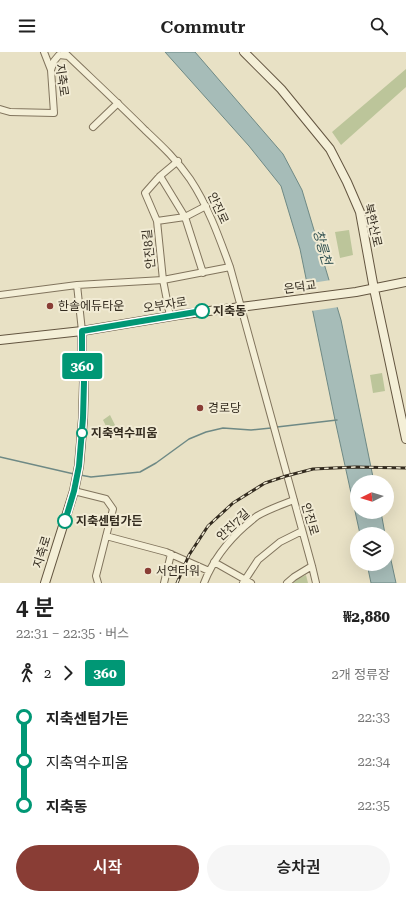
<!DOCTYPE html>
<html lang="ko">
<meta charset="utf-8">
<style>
:root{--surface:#fff;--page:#f6f6f6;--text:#222;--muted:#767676;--accent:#893d35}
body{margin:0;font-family:"Roboto Serif","Noto Sans KR",serif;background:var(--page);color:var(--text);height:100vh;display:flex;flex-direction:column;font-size:15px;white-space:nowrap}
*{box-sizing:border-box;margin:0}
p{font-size:13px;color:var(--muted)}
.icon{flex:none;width:22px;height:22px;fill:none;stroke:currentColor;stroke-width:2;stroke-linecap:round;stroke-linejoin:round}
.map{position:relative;height:531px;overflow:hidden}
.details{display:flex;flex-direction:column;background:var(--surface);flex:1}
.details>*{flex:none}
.badge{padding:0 8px;border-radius:3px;font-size:14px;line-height:26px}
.needle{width:26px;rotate:265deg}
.fabs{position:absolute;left:350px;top:423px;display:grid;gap:8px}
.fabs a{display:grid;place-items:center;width:44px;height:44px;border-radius:50%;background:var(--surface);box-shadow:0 4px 16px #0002;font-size:20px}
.map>.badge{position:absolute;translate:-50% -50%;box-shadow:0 0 0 2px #fff}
.legs{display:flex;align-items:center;gap:6px;height:44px;padding:0 16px;font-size:13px}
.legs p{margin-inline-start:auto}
.overview{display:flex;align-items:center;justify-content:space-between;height:68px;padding:0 16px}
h1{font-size:22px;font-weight:600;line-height:30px}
.cta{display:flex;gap:8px;margin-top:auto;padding:8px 16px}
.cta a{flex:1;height:46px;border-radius:24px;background:var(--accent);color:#fff;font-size:16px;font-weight:600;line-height:46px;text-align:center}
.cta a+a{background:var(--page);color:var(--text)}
ul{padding:0 16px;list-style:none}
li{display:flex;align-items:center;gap:14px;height:44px;font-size:15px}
li i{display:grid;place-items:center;width:6px;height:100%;margin:0 5px;background:currentColor}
li i::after{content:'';width:10px;height:10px;margin:-5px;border:3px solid;border-radius:50%;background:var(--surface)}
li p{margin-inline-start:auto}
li:first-child i{background:linear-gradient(#0000 50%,currentColor 0)}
li:last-child i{background:linear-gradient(currentColor 50%,#0000 0)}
header{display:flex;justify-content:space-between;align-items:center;height:52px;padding:0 16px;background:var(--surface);font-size:18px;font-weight:600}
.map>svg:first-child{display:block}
.green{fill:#bcc59a}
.water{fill:#a6bcb8;stroke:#6e8985}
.pier{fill:#e8e1c5}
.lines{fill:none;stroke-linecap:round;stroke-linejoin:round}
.stream{stroke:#6e8985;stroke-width:1.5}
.street-casing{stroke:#81745d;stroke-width:8}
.secondary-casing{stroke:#635540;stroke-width:10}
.street{stroke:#f4efd7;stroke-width:6}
.secondary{stroke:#f4efd7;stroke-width:8}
.rail-casing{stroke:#332b1f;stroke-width:3}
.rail{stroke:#f1ebd4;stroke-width:1.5;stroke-dasharray:4.5;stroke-linecap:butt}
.line-1-casing{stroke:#fff;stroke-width:9}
.line-1{stroke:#009775;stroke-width:6}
.poi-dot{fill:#893d35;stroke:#f1ebd4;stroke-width:1.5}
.stop-1-dot{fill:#fff;stroke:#009775;stroke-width:2}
.labels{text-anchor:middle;stroke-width:4;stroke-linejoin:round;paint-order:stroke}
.street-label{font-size:12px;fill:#332b1f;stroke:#f1ebd4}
.poi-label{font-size:12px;fill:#332b1f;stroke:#f1ebd4;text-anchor:start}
.stop-label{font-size:12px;font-weight:bold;fill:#332b1f;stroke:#f1ebd4;text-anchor:start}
.water-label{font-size:13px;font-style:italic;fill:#305051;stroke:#f1ebd4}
</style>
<header><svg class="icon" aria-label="menu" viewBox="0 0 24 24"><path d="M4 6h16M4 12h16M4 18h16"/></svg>Commutr<svg class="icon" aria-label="search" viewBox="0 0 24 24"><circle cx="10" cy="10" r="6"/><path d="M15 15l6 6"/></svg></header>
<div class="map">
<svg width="406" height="531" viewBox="0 0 406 531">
<rect width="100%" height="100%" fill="#e8e1c5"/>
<!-- green -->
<path class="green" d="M 406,17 L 406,35 L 341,93 L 332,80 Z
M 349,178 L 353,203 L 340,206 L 335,180 Z
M 382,321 L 385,339 L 373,341 L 370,323 Z
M 110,363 L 117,377 L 110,382 L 103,368 Z
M 306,523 L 308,531 L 293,531 L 297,527 Z"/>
<!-- water -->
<path class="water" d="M 165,0 L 195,0 L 283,102 L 302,138 L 341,268 L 374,430 L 357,430 L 357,460 L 381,460 L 385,482 L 360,482 L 335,368 L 300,197 L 281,134 L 249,94 Z
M 387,490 L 396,531 L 371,531 L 367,512 L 387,512 Z"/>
<!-- pier -->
<path class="pier" d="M 331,228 L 339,255 L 311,259 L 305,232 Z"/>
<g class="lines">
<!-- stream -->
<path class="stream" d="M 277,375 L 337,368
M 0,405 L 74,422
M 80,423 L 91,425 L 140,420 L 156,411 L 189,387 L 206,380 L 223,376 L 251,378 L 271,376"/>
<!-- street casing -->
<g class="street-casing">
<path id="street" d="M 64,0 C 91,26 118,51 145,78 C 162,94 177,108 190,127 C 208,154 219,185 230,215 L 312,514 L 316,531
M 51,18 L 54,9 L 59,3 L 68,4
M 0,57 L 10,60 L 54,61 L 51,18 L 44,0
M 93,75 L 118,51
M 160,124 L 185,165 L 203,221
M 157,169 L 185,165 L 206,154
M 77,233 L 82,279
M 0,243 L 77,233 L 163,228 L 230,215
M 170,264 L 163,228 L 157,169 L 145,141 L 160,124 L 178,109
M 74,439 L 106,447 L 113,457 L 96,524 L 98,531
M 106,484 L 166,500 L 209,519
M 214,510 L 251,531
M 164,531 L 171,502
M 204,531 C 213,508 227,490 245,474 C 249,471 253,467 257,464 C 269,457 281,453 294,448
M 243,531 L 258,508 L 280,490 L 302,479
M 287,531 L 294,525 L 312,514"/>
</g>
<!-- secondary casing -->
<g class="secondary-casing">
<path id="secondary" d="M 244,0 L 281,37 L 330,97 L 347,130 L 360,160 L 374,237 L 406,387
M 0,288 L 82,279 L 178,263 L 356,240 L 406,230
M 45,531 L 74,439 L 79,414 L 83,367 L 84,330 L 82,308 L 82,279"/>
</g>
<!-- street -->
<use href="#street" class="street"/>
<!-- secondary -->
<use href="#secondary" class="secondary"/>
<!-- rail casing -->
<g class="rail-casing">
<path id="rail" d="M 177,531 L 189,503 L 208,474 L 233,451 L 265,431 L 286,424 L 313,417 L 355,415 L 406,416"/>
</g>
<!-- rail -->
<use href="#rail" class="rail"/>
</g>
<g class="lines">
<!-- line-1 casing -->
<g class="line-1-casing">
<path id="line-1" d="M 65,469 L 74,439 L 79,414 L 83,366 L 84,330 L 82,308 L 82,279 L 202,259"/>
</g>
<!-- line-1 -->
<use href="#line-1" class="line-1"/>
</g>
<!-- markers -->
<g class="poi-dot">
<circle cx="50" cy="254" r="4"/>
<circle cx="200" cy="356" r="4"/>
<circle cx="148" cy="519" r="4"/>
</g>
<g class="stop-1-dot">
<circle cx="202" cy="259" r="7"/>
<circle cx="82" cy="381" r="5"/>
<circle cx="65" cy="469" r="7"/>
</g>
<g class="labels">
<!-- street labels -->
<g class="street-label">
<text transform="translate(62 28) rotate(82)" y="4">지축로</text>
<text transform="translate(218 156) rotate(65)" y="4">안진로</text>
<text transform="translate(373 173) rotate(77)" y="4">북한산로</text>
<text transform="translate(149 197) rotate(-96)" y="4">안진8길</text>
<text transform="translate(300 235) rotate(-8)" y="4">은덕교</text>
<text transform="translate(165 253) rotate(-9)" y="4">오부자로</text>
<text transform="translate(310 467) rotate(74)" y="4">안진로</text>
<text transform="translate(233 473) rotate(-43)" y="4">안진7길</text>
<text transform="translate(42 500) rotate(-73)" y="4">지축로</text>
</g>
<!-- poi labels -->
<g class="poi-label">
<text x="58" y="258">한솔에듀타운</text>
<text x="208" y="360">경로당</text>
<text x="156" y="523">서연타워</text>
</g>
<!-- stop labels -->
<g class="stop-label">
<text x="213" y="263">지축동</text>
<text x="91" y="385">지축역수피움</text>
<text x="76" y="473">지축센텀가든</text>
</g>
<!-- water labels -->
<g class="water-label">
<text transform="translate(323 195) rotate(74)" y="5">창릉천</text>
</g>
</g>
</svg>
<div class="fabs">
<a><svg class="needle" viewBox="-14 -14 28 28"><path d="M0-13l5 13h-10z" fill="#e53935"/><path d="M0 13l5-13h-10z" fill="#767676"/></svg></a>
<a><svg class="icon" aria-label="layers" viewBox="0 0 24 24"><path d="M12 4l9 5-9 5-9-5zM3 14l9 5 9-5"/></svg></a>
</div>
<b class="badge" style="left:82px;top:314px;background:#009775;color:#fff">360</b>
</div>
<section class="details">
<div class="overview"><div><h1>4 분</h1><p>22:31 – 22:35 · 버스</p></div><b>₩2,880</b></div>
<div class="legs"><svg class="icon" aria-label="walk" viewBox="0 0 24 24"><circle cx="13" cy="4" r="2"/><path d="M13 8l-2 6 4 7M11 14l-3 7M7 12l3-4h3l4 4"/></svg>2<svg class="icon" aria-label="forward" viewBox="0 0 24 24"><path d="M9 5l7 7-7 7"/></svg><b class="badge" style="background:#009775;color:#fff">360</b><p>2개 정류장</p></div>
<ul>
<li><i style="color:#009775"></i><b>지축센텀가든</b><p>22:33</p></li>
<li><i style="color:#009775"></i><span>지축역수피움</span><p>22:34</p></li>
<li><i style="color:#009775"></i><b>지축동</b><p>22:35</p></li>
</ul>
<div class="cta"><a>시작</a><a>승차권</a></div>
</section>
